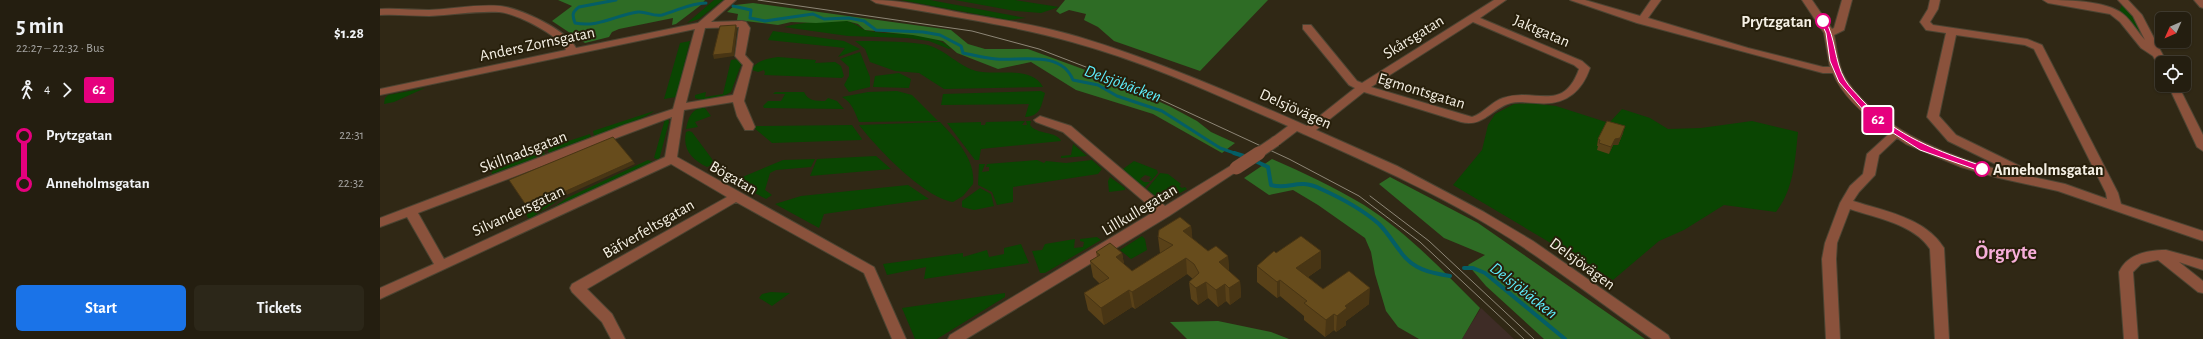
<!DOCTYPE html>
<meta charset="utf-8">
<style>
:root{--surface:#241e10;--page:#2c2719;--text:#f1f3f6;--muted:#a3a29f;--line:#413c30;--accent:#1a73e8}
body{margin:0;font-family:"Alegreya Sans",sans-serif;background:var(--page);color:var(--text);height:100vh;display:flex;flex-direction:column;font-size:15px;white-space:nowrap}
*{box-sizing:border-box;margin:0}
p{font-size:13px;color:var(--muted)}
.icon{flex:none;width:22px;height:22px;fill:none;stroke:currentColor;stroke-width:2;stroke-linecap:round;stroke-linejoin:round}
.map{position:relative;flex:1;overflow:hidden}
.details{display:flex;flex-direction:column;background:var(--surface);width:380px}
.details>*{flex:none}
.badge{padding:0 8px;border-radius:3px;font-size:14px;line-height:26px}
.needle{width:26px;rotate:225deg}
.fabs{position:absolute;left:1775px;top:12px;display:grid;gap:8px}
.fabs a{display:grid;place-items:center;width:36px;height:36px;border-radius:6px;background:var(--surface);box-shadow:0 1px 3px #0004,0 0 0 1px var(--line);font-size:20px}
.map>.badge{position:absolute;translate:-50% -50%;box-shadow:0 0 0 2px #fff}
.legs{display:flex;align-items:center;gap:6px;height:44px;padding:0 16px;font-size:13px}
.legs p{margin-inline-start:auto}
.overview{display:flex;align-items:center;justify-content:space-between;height:68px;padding:0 16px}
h1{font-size:22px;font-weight:700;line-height:30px}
.primary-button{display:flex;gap:8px;margin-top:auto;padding:8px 16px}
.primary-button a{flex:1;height:46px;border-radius:6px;background:var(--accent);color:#fff;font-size:16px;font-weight:700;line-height:46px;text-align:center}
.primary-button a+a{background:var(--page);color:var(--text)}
ul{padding:0 16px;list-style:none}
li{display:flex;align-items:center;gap:14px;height:48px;font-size:15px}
li i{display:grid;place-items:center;width:6px;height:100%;margin:0 5px;background:currentColor}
li i::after{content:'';width:10px;height:10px;margin:-5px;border:3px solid;border-radius:50%;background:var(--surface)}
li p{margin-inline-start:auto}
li:first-child i{background:linear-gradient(#0000 50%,currentColor 0)}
li:last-child i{background:linear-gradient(currentColor 50%,#0000 0)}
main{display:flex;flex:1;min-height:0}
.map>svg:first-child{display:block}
.education{fill:#3e2c26}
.green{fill:#0a4502}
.forest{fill:#2e6c25}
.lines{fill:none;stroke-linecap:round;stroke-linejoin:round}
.stream-far1{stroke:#045e66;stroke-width:3}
.stream{stroke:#045e66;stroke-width:4}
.minor-casing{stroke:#4c4432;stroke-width:2}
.minor{fill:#8a523c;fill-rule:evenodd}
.tram{stroke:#8d8676;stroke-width:1}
.minor-bridge-far1-casing{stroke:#4c4432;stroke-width:12;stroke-linecap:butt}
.minor-bridge-casing{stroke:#4c4432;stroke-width:14;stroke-linecap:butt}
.minor-bridge-far1{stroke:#8a523c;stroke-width:10}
.minor-bridge{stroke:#8a523c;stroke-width:13}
.wall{fill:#594118}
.shaded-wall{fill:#483514}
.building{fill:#674c1c;stroke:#483514}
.line-1{fill:#e6007e;stroke:#fff}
.stop-1-dot{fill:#fff;stroke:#e6007e;stroke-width:2}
.labels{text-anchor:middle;stroke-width:4;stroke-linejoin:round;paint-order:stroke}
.stop-label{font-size:16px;font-weight:bold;fill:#f5f0e4;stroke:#271f0b;text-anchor:end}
.street-label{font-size:16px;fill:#f5f0e4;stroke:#271f0b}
.water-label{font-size:17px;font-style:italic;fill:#5decfb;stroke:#271f0b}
.district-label{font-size:20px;font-weight:bold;fill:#f6aed9;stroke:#271f0b}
</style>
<main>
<section class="details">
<div class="overview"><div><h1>5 min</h1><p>22:27 – 22:32 · Bus</p></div><b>$1.28</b></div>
<div class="legs"><svg class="icon" aria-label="walk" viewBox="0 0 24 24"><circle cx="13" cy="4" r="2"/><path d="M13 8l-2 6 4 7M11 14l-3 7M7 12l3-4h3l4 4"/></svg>4<svg class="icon" aria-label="forward" viewBox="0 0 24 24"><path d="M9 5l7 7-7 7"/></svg><b class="badge" style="background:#e6007e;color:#fff">62</b></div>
<ul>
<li><i style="color:#e6007e"></i><b>Prytzgatan</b><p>22:31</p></li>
<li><i style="color:#e6007e"></i><b>Anneholmsgatan</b><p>22:32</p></li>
</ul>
<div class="primary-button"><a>Start</a><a>Tickets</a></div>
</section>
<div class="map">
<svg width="1823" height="339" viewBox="0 0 1823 339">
<rect width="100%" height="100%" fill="#302815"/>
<!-- education -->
<path class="education" d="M 1101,308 L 1134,339 L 1082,339 Z"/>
<!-- green -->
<path class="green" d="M 334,0 L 343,0 L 319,19 L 307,23 Z
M 521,0 L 550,0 L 646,18 L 628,20 Z
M 575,0 L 635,0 L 679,7 L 661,13 L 635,11 Z
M 1742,5 L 1755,19 L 1771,50 L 1739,11 Z
M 467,21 C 478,24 482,30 489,31 C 516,36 550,30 571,48 L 569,49 L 549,41 L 528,38 L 468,36 L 404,27 C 424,21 446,22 467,21 Z
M 393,31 L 464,41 L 480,49 L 458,57 L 465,48 L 388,40 Z
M 310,41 L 296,97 L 284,99 L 300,43 Z
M 475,41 C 496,41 520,41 542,44 C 562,46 576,65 596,71 C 617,76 651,65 663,87 L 564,89 L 539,73 L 515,71 L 490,62 L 485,49 Z
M 480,52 L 490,77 L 490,87 L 469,92 L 464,85 L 469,76 L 469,67 L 460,59 Z
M 398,57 L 436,60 L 435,63 L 455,62 L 461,66 L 464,76 L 462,78 L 384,75 L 385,73 L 384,70 L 378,72 L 372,70 C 374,61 390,58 398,57 Z
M 358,59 L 362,62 L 351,92 C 342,98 324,102 315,98 L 315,95 L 326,92 L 325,97 L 343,94 L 351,60 Z
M 519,73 L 531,79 L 529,88 L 493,87 L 495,76 Z
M 45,88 L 14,102 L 4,104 L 5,98 L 8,95 Z
M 517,91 L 532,95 L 558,121 L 479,122 C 475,113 472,102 462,97 L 488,92 Z
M 661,91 L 665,93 C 661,106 661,116 645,117 L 649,104 L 561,105 L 563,94 Z
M 395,92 L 424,92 C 428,101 436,101 445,101 L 448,98 L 457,101 L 464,109 L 384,108 L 383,106 L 388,101 L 401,101 L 405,94 L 393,94 Z
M 1150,103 L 1176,106 L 1229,123 L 1242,109 L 1270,118 L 1288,129 L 1321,128 L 1372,121 L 1418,132 C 1415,160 1414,189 1396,212 L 1344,205 L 1304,230 L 1279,241 L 1233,280 L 1073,185 L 1102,150 L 1108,125 L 1115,114 L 1134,104 Z
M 325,108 L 331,116 L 315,122 L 318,127 L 306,129 C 309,117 311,108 325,108 Z
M 274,111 C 266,118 223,136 214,136 L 213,131 Z
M 285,119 L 288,119 L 289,122 L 279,160 L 274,158 Z
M 645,121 L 642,125 L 647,125 L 646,121 L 651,121 L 650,125 C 657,135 677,131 681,141 L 601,149 L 599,160 L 595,160 L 567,123 L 601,122 L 601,125 L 605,125 L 606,122 Z
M 560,122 C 576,139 596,160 593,184 L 583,196 L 573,202 C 543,197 497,148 479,125 Z
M 472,125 L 482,139 L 481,140 L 392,143 L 373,127 L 377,126 Z
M 309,131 L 312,132 L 332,159 L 334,164 L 327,167 C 313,160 302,150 306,132 Z
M 210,134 L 211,137 L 169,153 L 167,148 Z
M 693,144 L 707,156 L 681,158 L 681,156 L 691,155 Z
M 163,149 L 165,155 L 112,174 L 111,169 Z
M 496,156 L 511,169 L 430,176 L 437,159 Z
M 435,159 L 431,167 L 396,170 L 390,173 L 385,190 L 392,195 L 386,199 L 353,181 L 403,160 Z
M 268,160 L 275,163 L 167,212 L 187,198 Z
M 657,160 L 664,163 L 666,161 L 686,163 L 712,160 L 722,169 L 718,174 L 633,187 L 633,202 L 617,205 L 612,192 L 598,185 L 599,164 L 605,164 L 602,172 L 609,171 L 609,167 L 606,167 L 607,164 Z
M 754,161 L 777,170 L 778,173 L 771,181 L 769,180 L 771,177 L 765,175 L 760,179 L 764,182 L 770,182 L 764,188 L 743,169 Z
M 780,173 L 788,174 L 801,184 L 799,186 L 802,188 L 805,187 L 807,189 L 793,197 L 778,198 L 767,189 Z
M 730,177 L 745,188 L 745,190 L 729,192 L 728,181 Z
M 528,185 L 549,199 L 444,214 L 439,228 L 395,204 L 421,196 Z
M 600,188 L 611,194 L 614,206 L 594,210 L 582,207 L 582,201 Z
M 180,199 L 151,218 L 148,218 L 143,208 L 146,207 L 150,212 Z
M 762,236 L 765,239 L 767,250 L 751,259 L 740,250 Z
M 717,237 L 721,240 L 665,273 L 660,273 L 652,251 L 662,250 L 665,244 L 695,239 L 694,248 L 703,247 L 704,242 L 700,241 L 700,239 Z
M 641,244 L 649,263 L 544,279 L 546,267 L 507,275 L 503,264 L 583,253 L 583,257 L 607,250 L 609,257 L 624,254 L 624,248 Z
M 391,292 L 410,293 L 392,306 L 379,298 L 382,294 Z
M 625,293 L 625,297 L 557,339 L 535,339 L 522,308 Z"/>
<!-- forest -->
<path class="forest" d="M 178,0 L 325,0 L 321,5 L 296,24 L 292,25 L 293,18 L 239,29 L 232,32 L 229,37 L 205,43 L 172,21 L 192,6 Z
M 685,0 L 888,0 L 820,71 L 734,41 L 718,27 L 704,20 L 706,14 L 689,10 L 680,14 L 676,11 Z
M 373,3 L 571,30 L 588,44 L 605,49 L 648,49 L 711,72 L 789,106 L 817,121 L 831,132 L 855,143 L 842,153 L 773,114 L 696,90 L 651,62 L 618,69 L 577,53 L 563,41 L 533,35 L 485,30 L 478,24 L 467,21 L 436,23 L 411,22 L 398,25 L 357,20 L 358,14 L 347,12 L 355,5 Z
M 892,159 C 924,173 954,187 984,205 C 1028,233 1064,272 1100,308 L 1082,339 L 1039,339 L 1018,327 L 1006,311 L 995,274 L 991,252 L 985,238 L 938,205 L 913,190 L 889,195 L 864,178 Z
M 1010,177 L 1098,223 L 1265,339 L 1164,339 L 1106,286 L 1088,265 L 1105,255 L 1064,238 L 999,184 Z
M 838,321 L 891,332 L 909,339 L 807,339 L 790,322 Z"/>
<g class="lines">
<!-- stream-far1 -->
<path class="stream-far1" d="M 236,0 L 199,7 C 192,12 192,15 195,23 C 218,28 236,15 258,12 C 266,11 273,17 282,15 C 297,11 310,3 326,3
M 353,6 L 371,10 L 370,18 L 385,21 L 433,14 L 444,19 L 469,18 L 484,21 L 496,30 L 543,32 L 560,35 L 581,46 L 583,53 C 594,55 605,58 616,59 C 642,61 681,50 693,80 L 718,85 L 737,96 L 782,111 L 840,148 L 857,154"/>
<!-- stream -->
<path class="stream" d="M 854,153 L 867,157
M 873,160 L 888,167 L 891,185 C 910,191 917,177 941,189 C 961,198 983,210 999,224 C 1007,232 1013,242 1020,251 C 1032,269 1050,273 1070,276
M 1084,268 L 1093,268 L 1105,273 L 1185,339"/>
<!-- minor casing -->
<g class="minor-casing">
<path id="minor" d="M 345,0 L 356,0 L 331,22 L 362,21 L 366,22 L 370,28 L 365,55 L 373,64 L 364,101 L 375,127 L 373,130 L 365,130 L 357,116 L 353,102 L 304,110 L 297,157 L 494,267 L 526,339 L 512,339 L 484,273 L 356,202 L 207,289 L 232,314 L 245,339 L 231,339 L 222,322 L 192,292 L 190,288 L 192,284 L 347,197 L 291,164 L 0,299 L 0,288 L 54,264 L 27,217 L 0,227 L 0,218 L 245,125 L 293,109 L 315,29 L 0,95 L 0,89 L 186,50 C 179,35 135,13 119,12 C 96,11 72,15 49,16 C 33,16 16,14 0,15 L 0,9 C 16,8 33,10 49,10 C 72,9 97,4 120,6 C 140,8 187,30 196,48 L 318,23 ZM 359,27 L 355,56 L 363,65 L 353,95 L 306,103 L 325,28 ZM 292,117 L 285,157 L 64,259 L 38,213 Z
M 491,0 C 523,0 555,8 587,14 C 624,20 663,26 699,37 C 778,61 852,93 927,126 L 975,88 L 969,85 L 923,29 L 923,25 L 931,25 L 977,81 L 982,83 L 1114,0 L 1126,0 L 1100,18 L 1202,61 L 1210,68 C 1201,94 1183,106 1156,103 C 1148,103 1139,101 1131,103 C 1112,108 1103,128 1081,122 L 984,92 L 936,130 L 1017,166 L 1104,212 L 1153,241 L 1288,335 L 1290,339 L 1272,339 C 1229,309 1187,277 1143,247 C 1073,200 993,165 917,131 L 900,144 L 892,144 L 890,141 L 892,138 L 908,126 C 837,95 766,62 692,42 C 628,24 561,15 496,3 ZM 1093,22 L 1194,65 L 1199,69 C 1183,114 1155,87 1123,98 C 1111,102 1104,113 1092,117 L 991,87 Z
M 1190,0 L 1205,0 L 1260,16 L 1271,0 L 1281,0 L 1268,18 L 1368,48 L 1443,67 L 1450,67 L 1444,33 L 1422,0 L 1432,0 L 1452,29 L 1454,28 L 1462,0 L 1472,0 L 1464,30 L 1454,35 C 1457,50 1458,68 1467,81 C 1502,132 1577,161 1634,173 L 1568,141 L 1547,117 L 1566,33 L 1546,30 L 1540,22 L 1548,9 L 1550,0 L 1560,0 L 1558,9 L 1550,22 L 1553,25 L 1647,39 L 1662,45 L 1738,193 L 1741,204 L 1823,231 L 1823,241 L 1678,191 L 1619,178 L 1581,167 L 1526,144 L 1517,138 L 1499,155 L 1495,175 L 1479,192 L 1473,201 C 1504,211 1546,218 1564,248 L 1569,339 L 1555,339 L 1550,249 C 1534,224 1496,218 1470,209 L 1457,243 L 1456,259 L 1460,339 L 1446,339 L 1442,259 L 1445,243 L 1460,203 L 1470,186 L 1483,174 L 1487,154 L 1510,133 C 1488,118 1463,98 1453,73 L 1443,73 L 1257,23 ZM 1576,35 L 1645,45 L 1654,49 L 1726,193 L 1727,199 L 1685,184 L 1653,177 L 1652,172 L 1576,135 L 1559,116 Z
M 1663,0 C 1684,0 1726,0 1743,14 C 1752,21 1757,32 1765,40 L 1753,16 L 1738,0 L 1748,0 L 1762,15 L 1787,63 L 1782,63 L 1782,66 L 1778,65 L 1773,56 L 1761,48 L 1740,22 L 1730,14 L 1668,3 Z
M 1814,0 L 1823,0 L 1823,8 L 1820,7 Z
M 1788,85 L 1798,85 L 1823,135 L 1823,151 L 1817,147 Z
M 660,116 L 691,126 L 785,206 L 852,165 L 856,164 L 862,168 L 789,216 L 586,339 L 568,339 L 570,335 L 775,211 L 683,132 L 656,122 L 654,120 Z
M 1786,250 L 1823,260 L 1823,270 L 1799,262 L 1823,281 L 1823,293 L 1818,292 L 1778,260 L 1761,264 L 1753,272 L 1758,339 L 1744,339 L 1739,272 C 1747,254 1768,250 1786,250 Z"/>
</g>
<!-- minor -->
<use href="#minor" class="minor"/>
<!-- tram -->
<path class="tram" d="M 378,0 L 592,31 L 659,49 L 732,77 L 909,159 L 979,196 L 1040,242 L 1144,339
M 990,196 L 1049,241 L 1154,339"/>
<!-- minor-bridge-far1 casing -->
<g class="minor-bridge-far1-casing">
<path id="minor-bridge-far1" d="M 877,154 L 896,141"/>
</g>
<!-- minor-bridge casing -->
<g class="minor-bridge-casing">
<path id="minor-bridge" d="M 856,168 L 879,153"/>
</g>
<!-- minor-bridge-far1 -->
<use href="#minor-bridge-far1" class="minor-bridge-far1"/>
<!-- minor-bridge -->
<use href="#minor-bridge" class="minor-bridge"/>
</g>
<!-- wall -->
<path class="wall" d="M 1243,133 L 1238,145 L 1233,145 L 1229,154 L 1217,150 L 1218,146 L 1217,146 L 1218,139 Z
M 811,226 L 812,238 L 828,251 L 848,256 L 849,271 L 860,281 L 861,297 L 850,305 L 846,301 L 838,307 L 828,298 L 818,305 L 811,299 L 809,282 L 813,279 L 807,274 L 755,309 L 752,307 L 724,325 L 708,310 L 704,293 L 720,284 L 713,277 L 710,261 L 717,257 L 716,252 L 742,253 L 744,264 L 752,271 L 780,253 L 778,237 Z
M 896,253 L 941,268 L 928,277 L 943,289 L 989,304 L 966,321 L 966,325 L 956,332 L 954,330 L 945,337 L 924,320 L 924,316 L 900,296 L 897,298 L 877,282 L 877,266 Z"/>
<!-- shaded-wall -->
<path class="shaded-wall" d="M 356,25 L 357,29 L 354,56 L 334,59 L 333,55 Z
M 1245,126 L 1243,133 L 1238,145 L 1233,145 L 1229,154 L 1231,147 L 1235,139 Z
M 253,161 L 255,164 L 151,211 L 148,208 Z
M 811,226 L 813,243 L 803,231 Z
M 941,251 L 941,268 L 916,285 L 916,268 Z
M 742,253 L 745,270 L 736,257 Z
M 848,256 L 849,273 L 839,262 Z
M 806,258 L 807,274 L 755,309 L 752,292 Z
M 900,280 L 900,296 L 897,298 L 897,282 Z
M 860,281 L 861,297 L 850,305 L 849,288 Z
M 826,282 L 828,298 L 818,305 L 816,288 Z
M 845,284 L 846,301 L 838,307 L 836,290 Z
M 990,288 L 989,304 L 966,321 L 966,325 L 956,332 L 957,316 L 965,306 Z
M 749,290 L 752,307 L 724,325 L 721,308 Z
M 954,314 L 954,330 L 945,337 L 946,320 Z"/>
<!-- building -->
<path class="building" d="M 356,25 L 352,53 L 333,55 L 340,26 Z
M 1227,121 L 1245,126 L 1240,138 L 1235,139 L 1231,147 L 1219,143 L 1220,140 L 1218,139 Z
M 233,137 L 253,161 L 148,208 L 129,180 Z
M 800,217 L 811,226 L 803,231 L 828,251 L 836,246 L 848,256 L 839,262 L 860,281 L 849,288 L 845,284 L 836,290 L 826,282 L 816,288 L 809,282 L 819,273 L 814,264 L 806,258 L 752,292 L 749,290 L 721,308 L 704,293 L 729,278 L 710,261 L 720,255 L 716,252 L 730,243 L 742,253 L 736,257 L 752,271 L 793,245 L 778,237 L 779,230 Z
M 921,236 L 941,251 L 916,268 L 943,289 L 969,271 L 990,288 L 965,306 L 967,308 L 957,316 L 954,314 L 946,320 L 924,303 L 927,301 L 900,280 L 897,282 L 877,266 L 894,251 L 896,253 Z"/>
<!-- line-1 -->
<path class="line-1" d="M 1440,20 L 1445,20 C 1456,38 1454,61 1465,80 C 1469,87 1476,93 1481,99 C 1516,137 1558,151 1605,167 L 1605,171 L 1600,171 L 1540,150 L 1491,119 L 1459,82 L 1450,61 L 1446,33 Z"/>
<!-- markers -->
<g class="stop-1-dot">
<circle cx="1443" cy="21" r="7"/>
<circle cx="1602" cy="169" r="7"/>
</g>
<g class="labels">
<!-- stop labels -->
<g class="stop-label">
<text x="1432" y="27">Prytzgatan</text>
<text x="1613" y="175" text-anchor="start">Anneholmsgatan</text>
</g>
<!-- street labels -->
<g class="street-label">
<text transform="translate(1162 30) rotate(23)" y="6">Jaktgatan</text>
<text transform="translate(1033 36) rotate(-32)" y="6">Skårsgatan</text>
<text transform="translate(157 43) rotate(-12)" y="6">Anders Zornsgatan</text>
<text transform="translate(1042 90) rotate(17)" y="6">Egmontsgatan</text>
<text transform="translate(916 108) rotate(24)" y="6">Delsjövägen</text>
<text transform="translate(143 151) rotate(-21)" y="6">Skillnadsgatan</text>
<text transform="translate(354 177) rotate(30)" y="6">Bögatan</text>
<text transform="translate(759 209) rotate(-31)" y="6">Lillkullegatan</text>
<text transform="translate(138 210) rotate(-25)" y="6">Silvandersgatan</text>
<text transform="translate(268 228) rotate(-30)" y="6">Bäfverfeltsgatan</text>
<text transform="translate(1203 263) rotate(36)" y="6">Delsjövägen</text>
</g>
<!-- water labels -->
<g class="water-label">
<text transform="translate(743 83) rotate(20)" y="6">Delsjöbäcken</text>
<text transform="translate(1144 290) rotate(38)" y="6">Delsjöbäcken</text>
</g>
<!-- district labels -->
<g class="district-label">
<text x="1626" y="259">Örgryte</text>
</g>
</g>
</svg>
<div class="fabs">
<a><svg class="needle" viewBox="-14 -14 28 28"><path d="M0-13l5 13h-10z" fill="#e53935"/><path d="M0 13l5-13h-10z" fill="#a3a29f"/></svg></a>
<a><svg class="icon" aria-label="locate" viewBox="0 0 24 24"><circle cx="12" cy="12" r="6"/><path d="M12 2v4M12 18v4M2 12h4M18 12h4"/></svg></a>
</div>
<b class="badge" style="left:1498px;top:120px;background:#e6007e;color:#fff">62</b>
</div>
</main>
